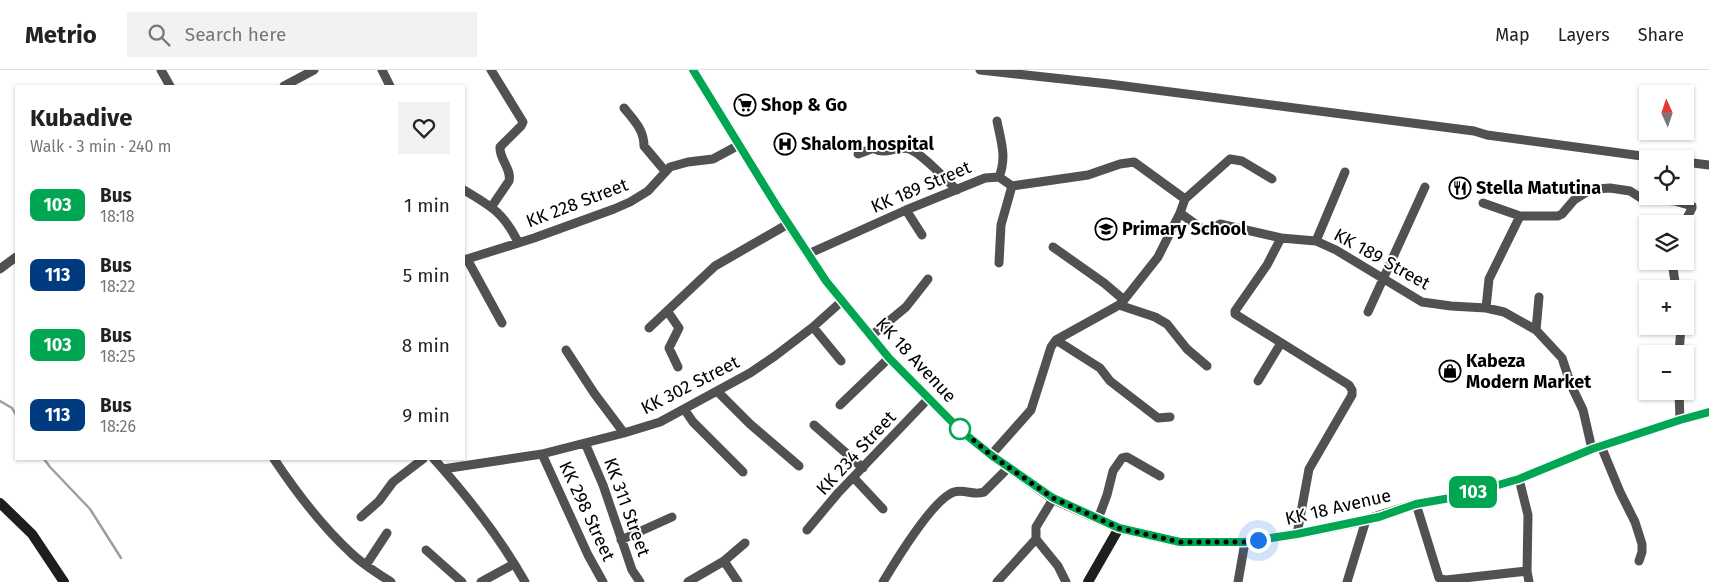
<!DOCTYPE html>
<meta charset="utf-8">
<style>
:root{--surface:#fff;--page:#f2f2f2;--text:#222;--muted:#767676;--line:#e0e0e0}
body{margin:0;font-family:"Fira Sans",sans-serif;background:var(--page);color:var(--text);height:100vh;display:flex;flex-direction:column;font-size:19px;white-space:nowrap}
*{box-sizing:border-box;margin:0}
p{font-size:16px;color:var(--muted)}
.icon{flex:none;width:28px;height:28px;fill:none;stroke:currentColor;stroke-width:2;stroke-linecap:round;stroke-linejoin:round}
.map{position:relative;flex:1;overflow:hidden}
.details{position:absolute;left:15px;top:15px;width:450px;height:375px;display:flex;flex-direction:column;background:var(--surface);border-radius:0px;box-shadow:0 1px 4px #0004}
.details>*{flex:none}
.badge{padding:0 10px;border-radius:8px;font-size:18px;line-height:32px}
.needle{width:32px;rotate:357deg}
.buttons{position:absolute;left:1639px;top:15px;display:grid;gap:10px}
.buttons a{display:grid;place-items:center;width:55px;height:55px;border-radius:0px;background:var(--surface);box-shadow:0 1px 4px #0004;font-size:25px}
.you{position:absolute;width:25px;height:25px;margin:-12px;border:4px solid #fff;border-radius:50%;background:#1a73e8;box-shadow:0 0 0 8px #1a73e833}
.map>.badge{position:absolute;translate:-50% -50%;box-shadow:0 0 0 2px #fff}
.round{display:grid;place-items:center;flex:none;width:52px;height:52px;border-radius:0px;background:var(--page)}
.overview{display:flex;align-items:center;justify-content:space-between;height:85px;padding:0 15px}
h1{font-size:24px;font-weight:700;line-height:38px}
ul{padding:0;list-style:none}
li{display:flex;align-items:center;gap:15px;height:70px;padding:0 15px}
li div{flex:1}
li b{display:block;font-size:19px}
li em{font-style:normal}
li .badge{min-width:55px;font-weight:700;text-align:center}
header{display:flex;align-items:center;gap:30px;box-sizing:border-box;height:70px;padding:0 25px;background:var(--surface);border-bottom:1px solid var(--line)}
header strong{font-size:24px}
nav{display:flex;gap:28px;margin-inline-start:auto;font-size:18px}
.search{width:350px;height:45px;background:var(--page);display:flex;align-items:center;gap:12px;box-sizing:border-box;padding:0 18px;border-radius:0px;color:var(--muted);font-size:19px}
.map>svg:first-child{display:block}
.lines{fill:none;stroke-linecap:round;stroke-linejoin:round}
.stream{stroke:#9f9f9f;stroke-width:2.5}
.minor{stroke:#515151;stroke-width:9}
.secondary{stroke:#1e1e1e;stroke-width:10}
.line-casing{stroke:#fff;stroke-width:11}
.line{stroke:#00a651;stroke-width:8}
.walk{stroke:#000;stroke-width:5;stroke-dasharray:0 9}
.stop-dot{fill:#fff;stroke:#00a651;stroke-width:2.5}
.labels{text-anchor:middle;stroke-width:4;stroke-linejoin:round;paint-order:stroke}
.poi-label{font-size:18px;font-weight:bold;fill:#000;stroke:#fff;text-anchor:start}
.street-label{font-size:18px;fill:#000;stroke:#fff}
</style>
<header>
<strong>Metrio</strong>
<div class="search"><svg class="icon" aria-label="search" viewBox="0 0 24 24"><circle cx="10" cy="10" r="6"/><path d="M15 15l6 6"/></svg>Search here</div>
<nav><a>Map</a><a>Layers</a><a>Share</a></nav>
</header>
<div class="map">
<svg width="1709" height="512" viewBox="0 0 1709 512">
<rect width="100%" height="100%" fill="#fff"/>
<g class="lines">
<!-- stream -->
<path class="stream" d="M 0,331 L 12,338 L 16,345
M 44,389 L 50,397 L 90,439 L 121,488"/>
<!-- minor -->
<path class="minor" d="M 161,0 L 170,16
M 382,0 L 390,16
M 491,0 L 523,52 L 521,56 L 500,77 C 499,89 512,99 509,111 L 492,136
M 980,0 L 1109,14 L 1474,61 L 1487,65 L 1664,89
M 284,16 L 314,0
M 624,38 C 634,50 644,60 644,76 L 665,101
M 997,51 C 1001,72 1007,87 999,107
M 858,84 L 874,78 C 885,86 897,75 909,79 C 923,84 945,109 957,120
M 1685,92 L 1709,95
M 464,120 C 492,137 503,142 518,172
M 1483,133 L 1520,146 L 1489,209 L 1486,238 L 1504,242 L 1536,260 L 1562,288 L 1571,315 L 1583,340 L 1592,379
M 906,140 L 922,165
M 1180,143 L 1205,161 L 1209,161 L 1220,154 L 1281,168 L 1316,171 L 1336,180 L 1422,232 L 1451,236 L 1486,238
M 1520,146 L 1558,146 L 1562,144 L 1574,130 L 1587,122 L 1597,119 L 1610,118 L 1630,121 L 1641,128 L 1675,131 L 1692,136 L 1692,138 L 1684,154
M 1281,168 L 1267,195 L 1235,241 L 1235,244 L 1349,315 L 1352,320 L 1352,325 L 1309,399 L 1297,464
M 1316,171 L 1345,102
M 1053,177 L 1104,213 L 1124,230
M 808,184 L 906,140 L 985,108 L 999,107 L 1012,116 L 1088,105 L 1120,94 L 1134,92 L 1185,129
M 467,189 L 502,253
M 464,190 L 534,168 L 614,139 L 630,132 L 648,121 L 670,97 L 688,92 L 713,89 L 739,75
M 1672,191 L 1676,219
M 999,193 L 1001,155 L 1012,116
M 0,199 L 16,187
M 1119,235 L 1155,247 L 1167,254 L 1187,279 L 1207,296
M 668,242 L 679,258 L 669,278 L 678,297
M 1368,242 L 1425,117
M 813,257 L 841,291
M 649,258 L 715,196 L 788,154
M 1536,260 L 1539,227
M 871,266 L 906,237 L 928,209
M 1056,270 L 1100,298 L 1110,311 L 1158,348 L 1170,347
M 566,280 L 594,323 L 624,363
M 1679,284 L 1681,256
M 1258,311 L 1281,273
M 717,321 L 750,354 L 799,396
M 1679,321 L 1680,350
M 840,335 L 889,288
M 684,339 L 693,352 L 743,402
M 814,355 L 863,398
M 585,373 L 603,415 L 632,500 L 640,512
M 1601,376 L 1620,422 L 1635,452 L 1642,474 L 1642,482 L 1639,491
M 542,384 L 588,485 L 603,512
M 991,385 L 1031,340 L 1051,277 L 1056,270 L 1119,235 L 1124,230 L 1158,187 L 1180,143 L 1185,129 L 1230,89 L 1242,91 L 1272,109
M 274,389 C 296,422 321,455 350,482 C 362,494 377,503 391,512
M 434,389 C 468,427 500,467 525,512
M 443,399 L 542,384 L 624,363 L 660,352 L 750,303 L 775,286 L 813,257 L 842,231
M 854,408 L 883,439
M 1519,409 L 1528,445 L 1527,501 L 1529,512
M 1053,429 L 1036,457 L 1036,469 L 1058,496 L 1066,512
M 1416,434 L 1439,508 L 1446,510 L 1527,501
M 361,447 L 379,431 L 393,412 L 423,389
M 1098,449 L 1107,425 L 1113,401 L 1122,388 L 1127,387 L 1160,406
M 807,460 L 838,423 L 928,329
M 621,470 L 672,447
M 426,480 L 462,512
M 724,491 L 745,473
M 366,495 L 387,463
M 481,512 L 514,494
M 688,512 L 724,491 L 738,512
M 883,512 C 895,492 933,429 954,422 C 965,419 974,426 984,422 L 1009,397
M 997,512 L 1036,469
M 1238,512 L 1245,472
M 1347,512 L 1366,450"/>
<!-- secondary -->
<path class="secondary" d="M 693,0 L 788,154 L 826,211 L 889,288 L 960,360 L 991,385 L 1053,429 L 1119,458 L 1179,472 L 1245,472 L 1297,464 L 1366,450 L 1416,434 L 1456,427 L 1519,409 L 1592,379 L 1680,350 L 1709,342
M 0,433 L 32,464 L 64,512
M 1088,512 L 1119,458"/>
</g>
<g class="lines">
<!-- line casing -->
<g class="line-casing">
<path id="line" d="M 693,0 L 778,138 L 826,211 L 889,288 L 960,360 L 991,385 L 1053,428 L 1119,458 L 1180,472 L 1245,472 L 1297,464 L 1379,447 L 1416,434 L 1456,427 L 1519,409 L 1592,379 L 1680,350 L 1709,342"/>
</g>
<!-- line -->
<use href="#line" class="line"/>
<!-- walk -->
<path class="walk" d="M 960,359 L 991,385 L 1053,428 L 1119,458 L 1180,472 L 1245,472 L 1258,470"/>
</g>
<!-- icons -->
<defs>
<g id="supermarket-ring" transform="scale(1.125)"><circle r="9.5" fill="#fff" stroke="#000" stroke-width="1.5"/><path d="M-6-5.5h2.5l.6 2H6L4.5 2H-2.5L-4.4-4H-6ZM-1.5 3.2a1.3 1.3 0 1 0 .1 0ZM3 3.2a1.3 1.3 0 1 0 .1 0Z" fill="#000"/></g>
<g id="hospital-ring" transform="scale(1.125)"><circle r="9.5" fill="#fff" stroke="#000" stroke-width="1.5"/><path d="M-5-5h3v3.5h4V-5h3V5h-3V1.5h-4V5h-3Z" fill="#000"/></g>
<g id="restaurant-ring" transform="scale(1.125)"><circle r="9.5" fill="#fff" stroke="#000" stroke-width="1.5"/><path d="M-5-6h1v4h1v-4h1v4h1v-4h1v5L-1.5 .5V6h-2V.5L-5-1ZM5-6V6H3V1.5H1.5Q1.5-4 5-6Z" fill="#000"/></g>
<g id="school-ring" transform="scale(1.125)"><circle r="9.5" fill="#fff" stroke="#000" stroke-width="1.5"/><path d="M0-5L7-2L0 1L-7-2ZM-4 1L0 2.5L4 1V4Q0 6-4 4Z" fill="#000"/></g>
<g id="shop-ring" transform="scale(1.125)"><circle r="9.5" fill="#fff" stroke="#000" stroke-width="1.5"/><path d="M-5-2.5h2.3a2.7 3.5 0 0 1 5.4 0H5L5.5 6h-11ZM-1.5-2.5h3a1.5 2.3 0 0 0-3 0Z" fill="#000"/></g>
</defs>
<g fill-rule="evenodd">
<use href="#supermarket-ring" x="745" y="35"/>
<use href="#hospital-ring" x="785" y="74"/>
<use href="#restaurant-ring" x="1460" y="118"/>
<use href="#school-ring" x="1106" y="159"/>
<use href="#shop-ring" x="1450" y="301"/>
</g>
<!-- markers -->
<circle class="stop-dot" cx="960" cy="359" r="10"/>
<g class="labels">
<!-- poi labels -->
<g class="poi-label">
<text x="761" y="41">Shop &amp; Go</text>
<text x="801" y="80">Shalom hospital</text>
<text x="1476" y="124">Stella Matutina</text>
<text x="1122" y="165">Primary School</text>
<text x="1466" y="297">Kabeza<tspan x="1466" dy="21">Modern Market</tspan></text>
</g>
<!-- street labels -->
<g class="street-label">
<text transform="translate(921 117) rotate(-23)" y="6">KK 189 Street</text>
<text transform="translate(577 133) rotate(-21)" y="6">KK 228 Street</text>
<text transform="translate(1382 189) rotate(29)" y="6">KK 189 Street</text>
<text transform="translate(916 290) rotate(47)" y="6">KK 18 Avenue</text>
<text transform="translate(690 315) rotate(-27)" y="6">KK 302 Street</text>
<text transform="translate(856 383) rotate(-47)" y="6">KK 234 Street</text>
<text transform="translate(627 437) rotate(70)" y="6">KK 311 Street</text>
<text transform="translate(1338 437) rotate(-13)" y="6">KK 18 Avenue</text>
<text transform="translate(587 441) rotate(65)" y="6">KK 298 Street</text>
</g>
</g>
</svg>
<div class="buttons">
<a><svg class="needle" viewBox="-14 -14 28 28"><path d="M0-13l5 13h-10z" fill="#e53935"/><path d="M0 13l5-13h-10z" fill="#767676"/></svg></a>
<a><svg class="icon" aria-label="locate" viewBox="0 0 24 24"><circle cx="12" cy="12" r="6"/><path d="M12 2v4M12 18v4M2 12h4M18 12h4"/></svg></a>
<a><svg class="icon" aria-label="layers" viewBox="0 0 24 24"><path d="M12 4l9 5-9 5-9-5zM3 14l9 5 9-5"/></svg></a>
<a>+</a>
<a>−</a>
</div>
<div class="you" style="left:1258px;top:470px"></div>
<b class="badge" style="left:1473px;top:422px;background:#00a651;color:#fff">103</b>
<section class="details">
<div class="overview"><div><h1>Kubadive</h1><p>Walk · 3 min · 240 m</p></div><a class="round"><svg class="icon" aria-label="heart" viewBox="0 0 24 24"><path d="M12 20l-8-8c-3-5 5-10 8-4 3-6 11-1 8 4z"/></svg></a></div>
<ul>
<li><span class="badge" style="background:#00a651;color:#fff">103</span><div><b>Bus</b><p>18:18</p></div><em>1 min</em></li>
<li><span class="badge" style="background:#003b80;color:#fff">113</span><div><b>Bus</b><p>18:22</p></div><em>5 min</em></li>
<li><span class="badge" style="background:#00a651;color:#fff">103</span><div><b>Bus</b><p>18:25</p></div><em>8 min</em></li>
<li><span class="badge" style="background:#003b80;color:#fff">113</span><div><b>Bus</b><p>18:26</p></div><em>9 min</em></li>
</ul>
</section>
</div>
